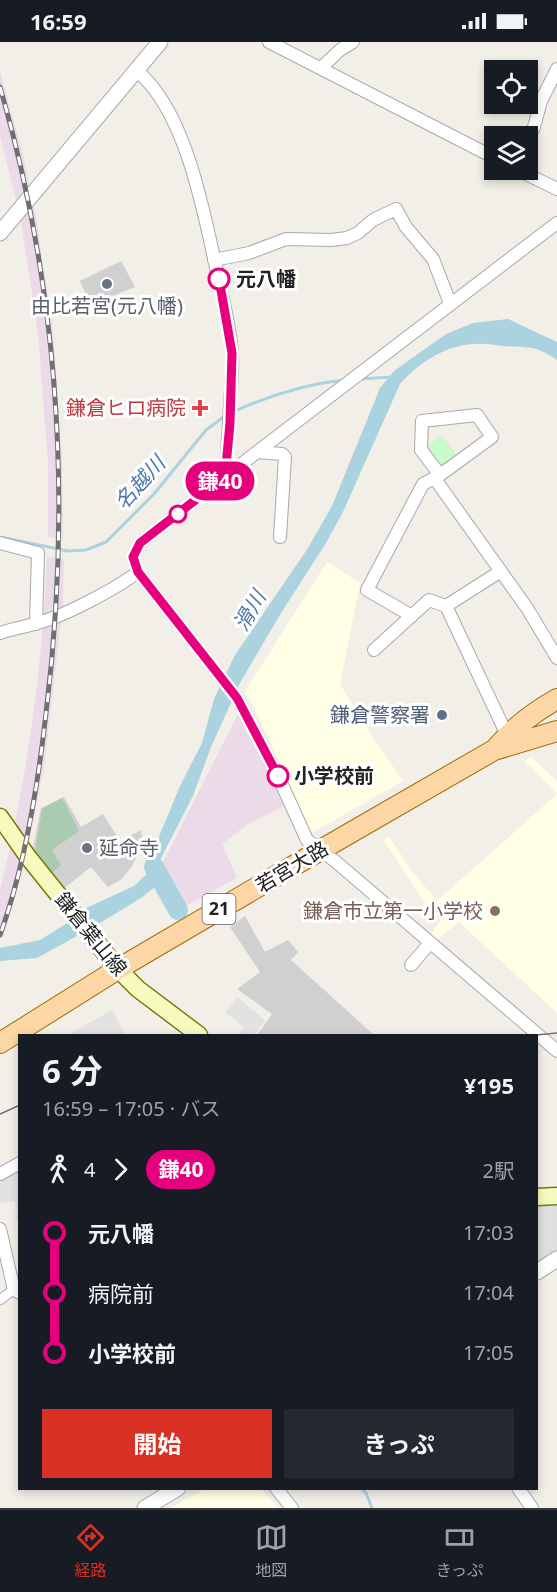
<!DOCTYPE html>
<html lang="ja">
<meta charset="utf-8">
<style>
:root{--surface:#171b24;--page:#242831;--text:#f1f3f6;--muted:#9ea1a6;--line:#363941;--accent:#d93025}
body{margin:0;font-family:"Noto Sans","Noto Sans JP",sans-serif;background:var(--page);color:var(--text);height:100vh;display:flex;flex-direction:column;font-size:22px;white-space:nowrap}
*{box-sizing:border-box;margin:0}
p{font-size:20px;color:var(--muted)}
.icon{flex:none;width:33px;height:33px;fill:none;stroke:currentColor;stroke-width:2;stroke-linecap:round;stroke-linejoin:round}
.map{position:relative;flex:1;overflow:hidden}
.details{position:absolute;left:18px;top:992px;width:520px;height:456px;display:flex;flex-direction:column;background:var(--surface);border-radius:0px;box-shadow:0 3px 9px #0003}
.details>*{flex:none}
.badge{padding:0 12px;border-radius:20px;font-size:21px;line-height:39px}
.fabs{position:absolute;left:484px;top:18px;display:grid;gap:12px}
.fabs a{display:grid;place-items:center;width:54px;height:54px;border-radius:0px;background:var(--surface);box-shadow:0 3px 9px #0003;font-size:30px}
.map>.badge{position:absolute;translate:-50% -50%;box-shadow:0 0 0 3px #fff}
.legs{display:flex;align-items:center;gap:9px;height:66px;padding:0 24px;font-size:20px}
.legs p{margin-inline-start:auto}
.headline{display:flex;align-items:center;justify-content:space-between;height:102px;padding:0 24px}
h1{font-size:33px;font-weight:700;line-height:45px}
.action{display:flex;gap:12px;margin-top:auto;padding:12px 24px}
.action a{flex:1;height:69px;border-radius:0px;background:var(--accent);color:#fff;font-size:24px;font-weight:700;line-height:69px;text-align:center}
.action a+a{background:var(--page);color:var(--text)}
ul{padding:0 24px;list-style:none}
li{display:flex;align-items:center;gap:21px;height:60px;font-size:22px}
li i{display:grid;place-items:center;width:9px;height:100%;margin:0 8px;background:currentColor}
li i::after{content:'';width:15px;height:15px;margin:-8px;border:4px solid;border-radius:50%;background:var(--surface)}
li p{margin-inline-start:auto}
li:first-child i{background:linear-gradient(#0000 50%,currentColor 0)}
li:last-child i{background:linear-gradient(currentColor 50%,#0000 0)}
.status{display:flex;justify-content:space-between;align-items:center;height:42px;padding:0 30px;background:var(--surface);direction:ltr}
.status svg{height:16px;fill:currentColor}
.menu{display:flex;justify-content:space-around;align-items:center;height:84px;border-top:2px solid var(--line);background:var(--surface);font-size:16px;color:var(--muted)}
.menu a{display:grid;justify-items:center;gap:3px}
.menu .on{color:var(--accent)}
.map>svg:first-child{display:block}
.residential{fill:#e0dfdf}
.industrial{fill:#ebdbe8}
.education{fill:#ffffe5}
.religious{fill:#d0d0d0}
.cemetery{fill:#aacbaf}
.park{fill:#c8facc}
.parking{fill:#e2e2e2}
.water{fill:#aad3df}
.lines{fill:none;stroke-linecap:round;stroke-linejoin:round}
.stream{stroke:#aad3df;stroke-width:3}
.river{stroke:#aad3df;stroke-width:20}
.pedestrian-casing{stroke:#a9a9a9;stroke-width:11}
.minor-casing{stroke:#a9a9a9;stroke-width:14}
.tertiary-casing{stroke:#a9a9a9;stroke-width:17}
.secondary-casing{stroke:#707d05;stroke-width:19}
.primary-casing{stroke:#a06b00;stroke-width:22}
.pedestrian{stroke:#fff;stroke-width:9}
.minor{stroke:#fff;stroke-width:12}
.tertiary{stroke:#fff;stroke-width:15}
.secondary{stroke:#f7fabf;stroke-width:16}
.primary{stroke:#fcd6a4;stroke-width:20}
.tram{stroke:#707070;stroke-width:1.5}
.rail-casing{stroke:#707070;stroke-width:5}
.rail{stroke:#fff;stroke-width:3;stroke-dasharray:9;stroke-linecap:butt}
.line-1-casing{stroke:#fff;stroke-width:14}
.line-1{stroke:#e6007e;stroke-width:9}
.stop-1-dot{fill:#fff;stroke:#e6007e;stroke-width:3}
.worship-dot{fill:#6b7280;stroke:#fff;stroke-width:2}
.health-dot{fill:#e0444e;stroke:#fff;stroke-width:2}
.service-dot{fill:#5c6f8a;stroke:#fff;stroke-width:2}
.education-dot{fill:#8d6e63;stroke:#fff;stroke-width:2}
.labels{text-anchor:middle;stroke-width:6;stroke-linejoin:round;paint-order:stroke}
.shield{fill:#fff;stroke:#646464;stroke-width:1.5}
.shield-label{font-size:18px;font-weight:bold;fill:#222}
.stop-label{font-size:20px;font-weight:bold;fill:#222;stroke:#fff;text-anchor:start}
.worship-label{font-size:20px;fill:#5b616d;stroke:#fff}
.health-label{font-size:20px;fill:#be3a42;stroke:#fff;text-anchor:end}
.service-label{font-size:20px;fill:#4e5e75;stroke:#fff;text-anchor:end}
.street-label{font-size:20px;fill:#222;stroke:#fff}
.education-label{font-size:20px;fill:#785e54;stroke:#fff;text-anchor:end}
.water-label{font-size:21px;font-style:italic;fill:#4a7aab;stroke:#fff}
</style>
<div class="status"><b>16:59</b><svg viewBox="0 0 49 12"><path d="M0 12V9h3v3zM5 12V6h3v6zM10 12V3h3v9zM15 12V0h3v12zM26 1h20v11H26zM47 4h2v5h-2z"/></svg></div>
<div class="map">
<svg width="557" height="1466" viewBox="0 0 557 1466">
<rect width="100%" height="100%" fill="#f2efe9"/>
<!-- residential -->
<path class="residential" d="M 537,1164 L 557,1164 L 557,1213 L 537,1225 Z"/>
<!-- industrial -->
<path class="industrial" d="M 0,29 L 22,109 L 36,175 L 53,291 L 62,420 L 63,497 L 48,495 L 48,420 L 38,292 L 21,178 L 0,94 Z
M 47,515 L 64,517 L 63,561 L 44,725 L 28,805 L 14,786 L 26,722 L 37,645 L 44,572 Z
M 239,670 L 284,764 L 248,782 L 222,802 L 237,836 L 181,867 L 160,826 Z
M 11,802 L 24,818 L 3,896 L 0,896 L 0,847 Z"/>
<!-- education -->
<path class="education" d="M 327,520 L 360,541 L 340,642 L 371,693 L 403,739 L 312,791 L 253,663 L 244,651 Z
M 531,715 L 557,739 L 557,751 L 524,719 Z
M 557,752 L 557,971 L 459,880 L 436,898 L 429,894 L 441,878 L 425,861 L 383,797 L 389,794 L 411,828 L 437,859 Z
M 206,1446 L 261,1446 L 278,1466 L 171,1466 Z"/>
<!-- religious -->
<path class="religious" d="M 121,219 L 135,245 L 90,263 L 80,239 Z
M 64,755 L 81,785 L 103,772 L 120,799 L 141,788 L 143,801 L 132,824 L 122,837 L 108,845 L 91,825 L 62,848 L 32,811 L 41,766 Z
M 245,874 L 265,910 L 288,898 L 298,910 L 291,918 L 374,993 L 257,993 L 272,972 L 237,947 L 260,930 L 230,885 Z"/>
<!-- cemetery -->
<path class="cemetery" d="M 62,756 L 79,789 L 52,808 L 61,824 L 51,831 L 35,811 L 42,767 Z"/>
<!-- park -->
<path class="park" d="M 442,393 L 457,414 L 438,425 L 425,406 Z"/>
<!-- parking -->
<path class="parking" d="M 237,955 L 265,978 L 254,993 L 238,993 L 244,985 L 225,970 Z
M 112,968 L 126,993 L 68,993 Z
M 18,1126 L 19,1129 L 19,1181 L 18,1181 L 16,1174 L 19,1172 L 14,1159 L 0,1162 L 0,1136 Z"/>
<!-- water -->
<path class="water" d="M 508,277 L 557,300 L 557,318 C 535,303 530,306 504,304 C 498,304 492,302 486,302 C 452,299 421,318 400,342 L 343,470 L 326,501 L 281,571 L 240,641 L 211,705 L 193,754 L 160,818 L 155,845 L 141,856 L 95,884 L 37,916 L 0,919 L 0,906 L 40,898 L 72,878 L 82,868 L 134,844 L 149,830 L 160,792 L 180,744 L 202,701 L 214,657 L 235,613 L 308,506 L 332,464 L 380,346 L 394,329 L 446,292 L 473,281 Z"/>
<g class="lines">
<!-- stream -->
<path class="stream" d="M 360,337 L 392,335
M 233,370 C 270,353 305,342 345,338
M 0,495 L 68,509 L 86,508 L 106,500 L 154,452 L 206,388 L 225,374
M 361,1446 L 366,1451 L 372,1466"/>
<!-- river -->
<path class="river" d="M 154,825 L 178,868"/>
<!-- pedestrian casing -->
<g class="pedestrian-casing">
<path id="pedestrian" d="M 0,1258 L 17,1245"/>
</g>
<!-- minor casing -->
<g class="minor-casing">
<path id="minor" d="M 269,0 L 495,116
M 321,26 L 340,8 L 353,0
M 137,29 C 186,69 204,171 217,230 C 223,257 230,284 232,311 C 233,328 231,345 230,361 C 229,386 227,410 225,435
M 528,97 L 534,85 L 541,59 L 557,27
M 518,128 L 557,147
M 557,181 L 257,410 L 140,501 L 133,515 L 138,530 L 237,656 L 278,734 L 307,798 L 335,819 L 557,1009
M 214,218 L 249,211 L 286,197 L 331,198 L 347,196 L 358,191 L 373,178 L 396,167 L 406,185 L 433,217 L 450,261
M 257,410 L 282,412 L 285,415 L 280,495
M 435,437 L 527,566 L 557,616
M 0,501 L 38,511 L 36,582
M 446,564 L 501,529
M 412,574 L 367,548 L 423,442 L 440,433 L 492,395 L 477,373 L 422,379 L 421,408 L 440,433
M 0,591 C 12,587 24,585 37,581 C 63,575 117,546 138,530
M 374,608 L 429,558 L 446,564 L 507,693
M 411,923 L 430,901
M 0,1132 L 20,1121
M 0,1187 L 14,1248 L 20,1251
M 276,1446 L 292,1466
M 518,1446 L 532,1466"/>
</g>
<!-- tertiary casing -->
<g class="tertiary-casing">
<path id="tertiary" d="M 0,191 L 160,0
M 537,1230 L 557,1217
M 145,1466 L 178,1446"/>
</g>
<!-- secondary casing -->
<g class="secondary-casing">
<path id="secondary" d="M 0,775 L 28,815 L 118,927 L 138,947 L 199,993
M 537,1155 L 557,1154"/>
</g>
<!-- primary casing -->
<g class="primary-casing">
<path id="primary" d="M 496,706 C 513,686 534,670 557,657
M 0,1001 L 118,927 L 312,813 L 494,708 L 557,689"/>
</g>
<!-- pedestrian -->
<use href="#pedestrian" class="pedestrian"/>
<!-- minor -->
<use href="#minor" class="minor"/>
<!-- tertiary -->
<use href="#tertiary" class="tertiary"/>
<!-- secondary -->
<use href="#secondary" class="secondary"/>
<!-- primary -->
<use href="#primary" class="primary"/>
<!-- tram -->
<path class="tram" d="M 536,993 L 557,991
M 0,1072 L 20,1063"/>
<!-- rail casing -->
<g class="rail-casing">
<path id="rail" d="M 0,45 C 59,249 72,460 46,671 C 38,743 25,824 0,893"/>
</g>
<!-- rail -->
<use href="#rail" class="rail"/>
</g>
<g class="lines">
<!-- line-1 casing -->
<g class="line-1-casing">
<path id="line-1" d="M 219,237 L 232,311 L 230,381 L 225,435 L 140,501 L 133,515 L 138,530 L 237,656 L 278,734"/>
</g>
<!-- line-1 -->
<use href="#line-1" class="line-1"/>
</g>
<!-- markers -->
<g class="stop-1-dot">
<circle cx="219" cy="237" r="10"/>
<circle cx="178" cy="472" r="8"/>
<circle cx="278" cy="734" r="10"/>
</g>
<g class="worship-dot">
<circle cx="107" cy="242" r="6"/>
<circle cx="87" cy="806" r="6"/>
</g>
<path class="health-dot" d="M197 357h6v6h6v6h-6v6h-6v-6h-6v-6h6z"/>
<circle class="service-dot" cx="442" cy="673" r="6"/>
<circle class="education-dot" cx="495" cy="869" r="6"/>
<g class="labels">
<!-- shield labels -->
<rect class="shield" x="202.5" y="852" width="33" height="30" rx="4.5"/>
<g class="shield-label">
<text x="219" y="873">21</text>
</g>
<!-- stop labels -->
<g class="stop-label">
<text x="236" y="244">元八幡</text>
<text x="294" y="741">小学校前</text>
</g>
<!-- worship labels -->
<g class="worship-label">
<text x="107" y="271">由比若宮(元八幡)</text>
<text x="99" y="813" text-anchor="start">延命寺</text>
</g>
<!-- health labels -->
<g class="health-label">
<text x="186" y="373">鎌倉ヒロ病院</text>
</g>
<!-- service labels -->
<g class="service-label">
<text x="430" y="680">鎌倉警察署</text>
</g>
<!-- street labels -->
<g class="street-label">
<text transform="translate(292 825) rotate(-31)" y="7">若宮大路</text>
<text transform="translate(91 892) rotate(51)" y="7">鎌倉葉山線</text>
</g>
<!-- education labels -->
<g class="education-label">
<text x="483" y="876">鎌倉市立第一小学校</text>
</g>
<!-- water labels -->
<g class="water-label">
<text transform="translate(140 441) rotate(-48)" y="7">名越川</text>
<text transform="translate(250 569) rotate(-60)" y="7">滑川</text>
</g>
</g>
</svg>
<div class="fabs">
<a><svg class="icon" aria-label="locate" viewBox="0 0 24 24"><circle cx="12" cy="12" r="6"/><path d="M12 2v4M12 18v4M2 12h4M18 12h4"/></svg></a>
<a><svg class="icon" aria-label="layers" viewBox="0 0 24 24"><path d="M12 4l9 5-9 5-9-5zM3 14l9 5 9-5"/></svg></a>
</div>
<b class="badge" style="left:220px;top:439px;background:#e6007e;color:#fff">鎌40</b>
<section class="details">
<div class="headline"><div><h1>6 分</h1><p>16:59 – 17:05 · バス</p></div><b>¥195</b></div>
<div class="legs"><svg class="icon" aria-label="walk" viewBox="0 0 24 24"><circle cx="13" cy="4" r="2"/><path d="M13 8l-2 6 4 7M11 14l-3 7M7 12l3-4h3l4 4"/></svg>4<svg class="icon" aria-label="forward" viewBox="0 0 24 24"><path d="M9 5l7 7-7 7"/></svg><b class="badge" style="background:#e6007e;color:#fff">鎌40</b><p>2駅</p></div>
<ul>
<li><i style="color:#e6007e"></i><b>元八幡</b><p>17:03</p></li>
<li><i style="color:#e6007e"></i><span>病院前</span><p>17:04</p></li>
<li><i style="color:#e6007e"></i><b>小学校前</b><p>17:05</p></li>
</ul>
<div class="action"><a>開始</a><a>きっぷ</a></div>
</section>
</div>
<nav class="menu">
<a class="on"><svg class="icon" aria-label="directions" viewBox="0 0 24 24"><path d="M12 3l9 9-9 9-9-9zM9 14v-3h6M13 9l2 2-2 2"/></svg>経路</a>
<a><svg class="icon" aria-label="map" viewBox="0 0 24 24"><path d="M3 6l6-2 6 2 6-2v14l-6 2-6-2-6 2zM9 4v14M15 6v14"/></svg>地図</a>
<a><svg class="icon" aria-label="tickets" viewBox="0 0 24 24"><path d="M3 7h18v10H3zM15 7v10"/></svg>きっぷ</a>
</nav>
